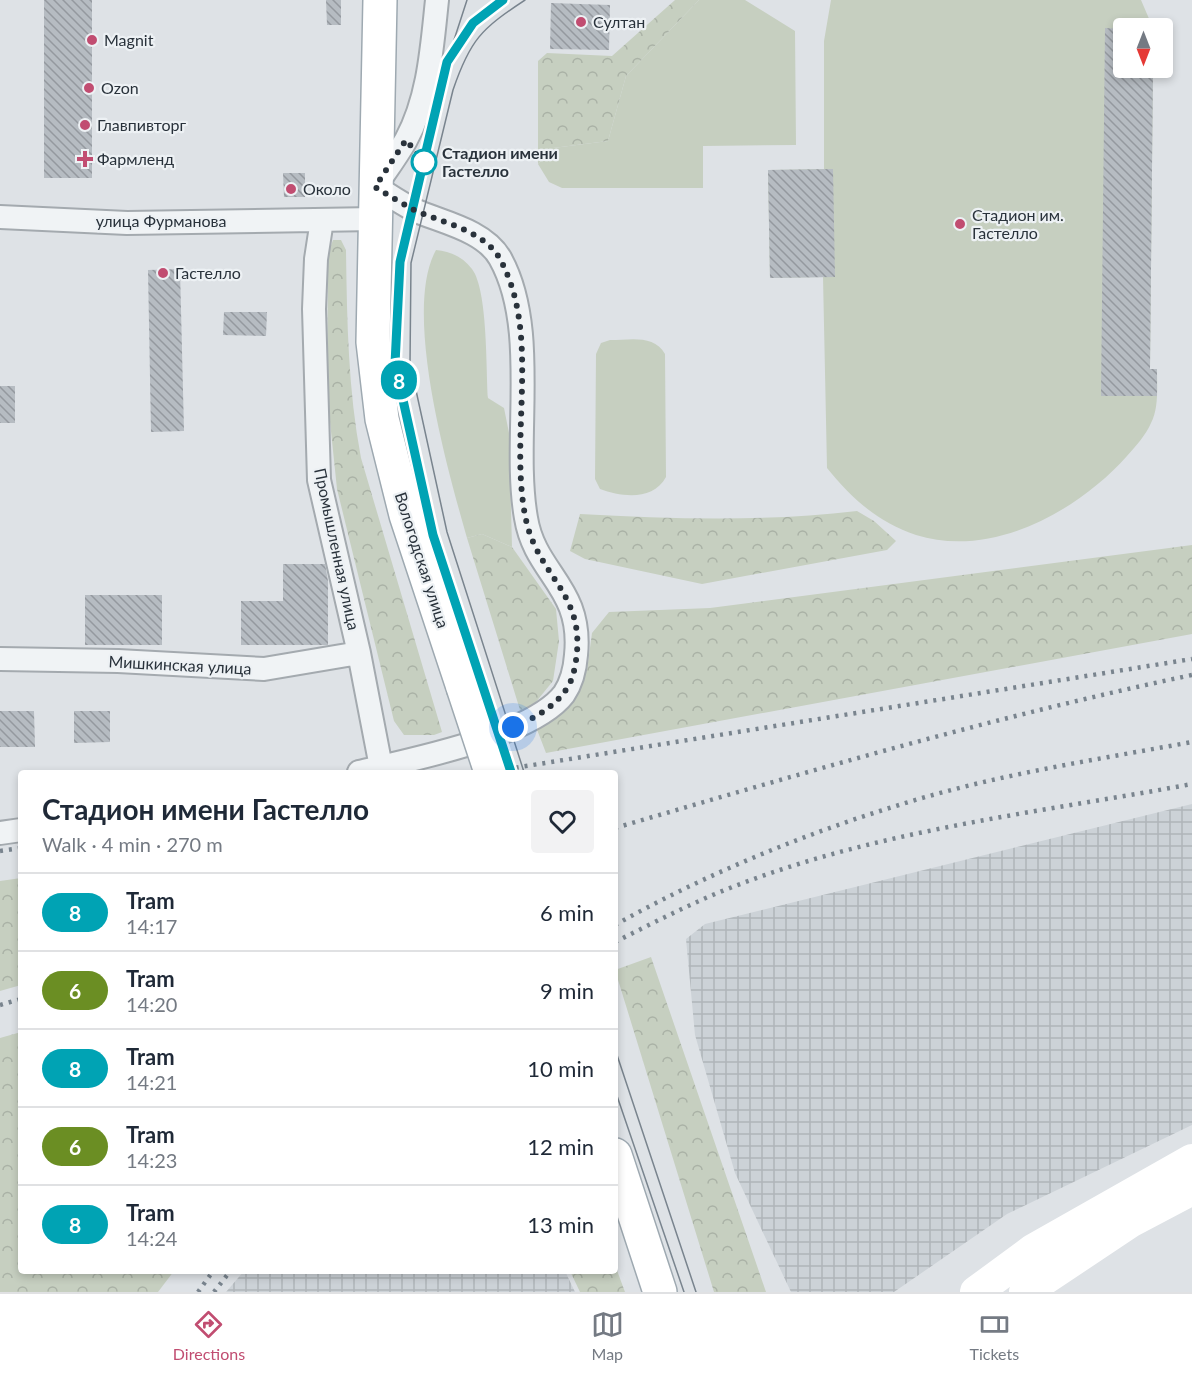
<!DOCTYPE html>
<meta charset="utf-8">
<style>
:root{--surface:#fff;--page:#f2f2f3;--text:#1f2937;--muted:#747a83;--line:#e0e1e3;--accent:#c14d71}
body{margin:0;font-family:Lato,sans-serif;background:var(--page);color:var(--text);height:100vh;display:flex;flex-direction:column;font-size:22px;white-space:nowrap}
*{box-sizing:border-box;margin:0}
p{font-size:20px;color:var(--muted)}
.icon{flex:none;width:33px;height:33px;fill:none;stroke:currentColor;stroke-width:2;stroke-linecap:round;stroke-linejoin:round}
.map{position:relative;flex:1;overflow:hidden}
.panel{position:absolute;left:18px;top:770px;width:600px;height:504px;display:flex;flex-direction:column;background:var(--surface);border-radius:6px;box-shadow:0 3px 9px #0003}
.panel>*{flex:none}
.badge{padding:0 12px;border-radius:20px;font-size:21px;line-height:39px}
.needle{width:39px;rotate:180deg}
.controls{position:absolute;left:1113px;top:18px;display:grid;gap:12px}
.controls a{display:grid;place-items:center;width:60px;height:60px;border-radius:6px;background:var(--surface);box-shadow:0 3px 9px #0003;font-size:30px}
.you{position:absolute;width:30px;height:30px;margin:-15px;border:4px solid #fff;border-radius:50%;background:#1a73e8;box-shadow:0 0 0 9px #1a73e833}
.map>.badge{position:absolute;translate:-50% -50%;box-shadow:0 0 0 3px #fff}
.round{display:grid;place-items:center;flex:none;width:63px;height:63px;border-radius:6px;background:var(--page)}
.headline{display:flex;align-items:center;justify-content:space-between;height:102px;padding:0 24px}
h1{font-size:28px;font-weight:700;line-height:45px}
ul{padding:0;list-style:none}
li{display:flex;align-items:center;gap:18px;height:78px;padding:0 24px;border-top:2px solid var(--line)}
li div{flex:1}
li b{display:block;font-size:22px}
li em{font-style:normal}
li .badge{min-width:66px;font-weight:700;text-align:center}
.tab-bar{display:flex;justify-content:space-around;align-items:center;height:84px;border-top:2px solid var(--line);background:var(--surface);font-size:16px;color:var(--muted)}
.tab-bar a{display:grid;justify-items:center;gap:3px}
.tab-bar .selected{color:var(--accent)}
.map>svg:first-child{display:block}
.industrial{fill:url(#industrial-grid)}
.grass{fill:#c6cfc0}
.forest{fill:url(#forest-crowns)}
.building{fill:url(#building-back-hatch)}
.lines{fill:none;stroke-linecap:round;stroke-linejoin:round}
.street-casing{stroke:#a4aaaf;stroke-width:26}
.primary-casing{stroke:#9ea9b1;stroke-width:36}
.street{stroke:#f0f3f5;stroke-width:22}
.secondary{stroke:#fff;stroke-width:32}
.primary{stroke:#fff;stroke-width:33}
.tram{stroke:#79848e;stroke-width:1.5}
.rail{stroke:#79848e;stroke-width:4.5;stroke-dasharray:3 6;stroke-linecap:butt}
.primary-bridge-casing{stroke:#9ea9b1;stroke-width:36;stroke-linecap:butt}
.primary-bridge{stroke:#fff;stroke-width:33}
.line-casing{stroke:#fff;stroke-width:14}
.line{stroke:#00a3b4;stroke-width:9}
.walk{stroke:#29323b;stroke-width:6;stroke-dasharray:0 10.8}
.poi-dot{fill:#c14d71;stroke:#edf1f4;stroke-width:2}
.stop-dot{fill:#fff;stroke:#00a3b4;stroke-width:3}
.labels{text-anchor:middle;stroke-width:4.5;stroke-linejoin:round;paint-order:stroke}
.poi-label{font-size:16px;fill:#29323b;stroke:#edf1f4;text-anchor:start}
.stop-label{font-size:16px;font-weight:bold;fill:#29323b;stroke:#edf1f4;text-anchor:start}
.street-label{font-size:16px;fill:#29323b;stroke:#edf1f4}
</style>
<div class="map">
<svg width="1192" height="1292" viewBox="0 0 1192 1292">
<defs>
<pattern id="industrial-grid" width="8" height="8" patternUnits="userSpaceOnUse" patternTransform="scale(1.5)"><rect width="8" height="8" fill="#ccd2d7"/><path d="M0 4h8M4 0v8" fill="none" stroke="#afb5b9"/></pattern>
<pattern id="forest-crowns" width="20" height="18" patternUnits="userSpaceOnUse" patternTransform="scale(1.5)"><rect width="20" height="18" fill="#c6cfc0"/><path d="M2 6a3 3 0 1 1 6 0M12 15a3 3 0 1 1 6 0" fill="none" stroke="#aab2a6"/></pattern>
<pattern id="building-back-hatch" width="6" height="6" patternUnits="userSpaceOnUse" patternTransform="scale(1.5)"><rect width="6" height="6" fill="#b6bcc2"/><path d="M-1 5l2 2M0 0l6 6M5-1l2 2" fill="none" stroke="#94999f"/></pattern>
</defs>
<rect width="100%" height="100%" fill="#dee2e6"/>
<!-- industrial -->
<path class="industrial" d="M 1192,804 L 1192,1125 L 1007,1214 L 894,1292 L 791,1292 L 735,1173 L 695,1035 L 686,939 L 705,924 Z
M 244,1271 L 565,1271 L 575,1292 L 226,1292 Z"/>
<!-- grass -->
<path class="grass" d="M 699,0 L 745,0 L 795,31 L 796,145 L 703,146 L 703,188 L 562,188 L 549,182 L 538,164 L 553,148 L 608,141 L 626,76 Z
M 831,0 L 1141,0 L 1153,28 L 1124,28 L 1124,68 L 1153,68 L 1150,369 L 1157,369 C 1157,386 1159,408 1151,423 C 1146,435 1135,447 1127,456 C 1078,511 992,559 916,535 C 879,523 851,498 827,468 L 823,277 L 770,278 L 768,170 L 824,169 L 824,41 Z
M 436,250 C 450,251 463,257 472,269 C 488,290 486,369 488,398 L 504,408 L 509,433 L 512,547 L 482,534 L 467,538 C 448,471 402,311 436,250 Z
M 610,340 C 630,340 654,334 665,354 L 666,477 C 653,501 622,497 600,489 L 595,479 L 596,354 L 601,343 Z"/>
<!-- forest -->
<path class="forest" d="M 675,0 L 699,0 L 626,76 L 608,141 L 553,148 L 538,164 L 538,61 L 547,53 L 612,56 Z
M 333,240 L 341,240 L 346,250 C 347,320 348,389 361,458 L 442,732 L 434,735 L 404,735 L 394,721 L 337,489 L 327,393 L 328,254 Z
M 857,511 L 874,521 L 896,541 L 887,550 L 702,584 L 585,559 L 570,551 L 580,514 C 674,519 764,522 857,511 Z
M 482,534 L 512,547 L 556,609 L 559,641 L 553,681 L 531,708 L 520,710 L 467,538 Z
M 1192,545 L 1192,634 L 546,753 L 536,727 L 571,704 L 587,670 L 592,633 L 609,612 L 710,608 Z
M 21,878 L 21,985 L 0,991 L 0,881 Z
M 651,957 L 766,1292 L 714,1292 L 615,970 Z
M 21,1032 L 21,1270 L 174,1271 L 158,1292 L 0,1292 L 0,1038 Z
M 615,1265 L 625,1292 L 580,1292 L 570,1271 L 615,1270 Z"/>
<!-- building -->
<path class="building" d="M 44,0 L 92,0 L 92,178 L 44,178 Z
M 326,0 L 341,0 L 341,25 L 327,25 Z
M 551,3 L 610,5 L 609,50 L 550,49 Z
M 1105,28 L 1124,29 L 1124,68 L 1153,68 L 1150,369 L 1157,369 L 1157,396 L 1101,396 Z
M 833,169 L 835,277 L 770,278 L 768,170 Z
M 283,173 L 305,173 L 305,197 L 284,197 Z
M 180,269 L 184,431 L 151,432 L 148,270 Z
M 224,312 L 267,312 L 266,336 L 223,335 Z
M 0,386 L 15,386 L 15,423 L 0,423 Z
M 283,564 L 325,564 L 328,581 L 328,645 L 241,645 L 241,601 L 283,601 Z
M 85,595 L 162,595 L 162,645 L 85,645 Z
M 0,711 L 34,711 L 35,747 L 0,747 Z
M 74,711 L 110,711 L 110,742 L 74,743 Z"/>
<g class="lines">
<!-- street casing -->
<g class="street-casing">
<path id="street" d="M 0,217 L 127,223 L 375,219
M 322,220 L 316,259 L 314,309 L 319,480 L 359,653 L 381,767
M 0,659 L 118,661 L 264,669 L 359,653
M 359,772 C 410,760 532,736 564,694 C 572,682 575,669 576,655 C 583,587 535,574 526,518 C 512,439 540,329 500,258 C 484,230 441,222 414,210 C 401,203 388,194 375,187 C 385,172 397,156 406,140 C 429,98 432,47 437,0
M 0,833 L 21,830"/>
</g>
<!-- primary casing -->
<g class="primary-casing">
<path id="primary" d="M 380,0 L 373,342 L 382,419 L 406,515 L 463,687
M 615,1155 L 660,1292"/>
</g>
<!-- street -->
<use href="#street" class="street"/>
<!-- secondary -->
<path class="secondary" d="M 976,1292 L 1033,1250 L 1192,1160
M 1025,1292 L 1130,1222 L 1192,1189"/>
<!-- primary -->
<use href="#primary" class="primary"/>
<!-- tram -->
<path class="tram" d="M 503,0 L 473,23 L 447,62 L 401,263 L 395,364 L 433,535 L 511,772
M 454,40 L 467,0
M 524,772 L 447,532 L 410,363 L 411,263 L 453,90 C 470,40 481,29 525,0
M 615,1049 L 696,1292
M 615,1090 L 684,1292"/>
<!-- rail -->
<path class="rail" d="M 489,772 L 1192,659
M 615,828 C 806,772 997,716 1192,675
M 0,851 L 21,848
M 615,925 C 704,875 801,835 899,805 C 994,775 1094,760 1192,742
M 615,942 C 657,921 699,899 743,883 C 886,829 1042,812 1192,784
M 0,1005 L 21,999
M 198,1292 L 214,1270
M 214,1292 L 231,1270"/>
<!-- primary-bridge casing -->
<g class="primary-bridge-casing">
<path id="primary-bridge" d="M 463,687 L 491,772"/>
</g>
<!-- primary-bridge -->
<use href="#primary-bridge" class="primary-bridge"/>
</g>
<g class="lines">
<!-- line casing -->
<g class="line-casing">
<path id="line" d="M 503,0 L 473,23 L 447,62 L 400,262 L 395,364 L 433,535 L 511,772"/>
</g>
<!-- line -->
<use href="#line" class="line"/>
<!-- walk -->
<path class="walk" d="M 424,162 L 406,140 L 375,187 C 388,195 401,203 414,210 C 441,222 485,231 500,259 C 542,336 508,436 526,520 C 539,580 591,595 574,671 C 568,700 538,717 513,727"/>
</g>
<!-- markers -->
<g class="poi-dot">
<circle cx="581" cy="22" r="6"/>
<circle cx="92" cy="40" r="6"/>
<circle cx="89" cy="88" r="6"/>
<circle cx="85" cy="125" r="6"/>
<path d="M82 150h6v6h6v6h-6v6h-6v-6h-6v-6h6z"/>
<circle cx="291" cy="189" r="6"/>
<circle cx="960" cy="224" r="6"/>
<circle cx="163" cy="273" r="6"/>
</g>
<circle class="stop-dot" cx="424" cy="162" r="12"/>
<g class="labels">
<!-- poi labels -->
<g class="poi-label">
<text x="593" y="28">Султан</text>
<text x="104" y="46">Magnit</text>
<text x="101" y="94">Ozon</text>
<text x="97" y="131">Главпивторг</text>
<text x="97" y="165">Фармленд</text>
<text x="303" y="195">Около</text>
<text x="972" y="221">Стадион им.<tspan x="972" dy="18">Гастелло</tspan></text>
<text x="175" y="279">Гастелло</text>
</g>
<!-- stop labels -->
<g class="stop-label">
<text x="442" y="159">Стадион имени<tspan x="442" dy="18">Гастелло</tspan></text>
</g>
<!-- street labels -->
<g class="street-label">
<text x="161" y="227">улица Фурманова</text>
<text transform="translate(337 549) rotate(78)" y="6">Промышленная улица</text>
<text transform="translate(422 560) rotate(72)" y="6">Вологодская улица</text>
<text transform="translate(180 665) rotate(3)" y="6">Мишкинская улица</text>
</g>
</g>
</svg>
<div class="controls">
<a><svg class="needle" viewBox="-14 -14 28 28"><path d="M0-13l5 13h-10z" fill="#e53935"/><path d="M0 13l5-13h-10z" fill="#747a83"/></svg></a>
</div>
<div class="you" style="left:513px;top:727px"></div>
<b class="badge" style="left:399px;top:380px;background:#00a3b4;color:#fff">8</b>
<section class="panel">
<div class="headline"><div><h1>Стадион имени Гастелло</h1><p>Walk · 4 min · 270 m</p></div><a class="round"><svg class="icon" aria-label="heart" viewBox="0 0 24 24"><path d="M12 20l-8-8c-3-5 5-10 8-4 3-6 11-1 8 4z"/></svg></a></div>
<ul>
<li><span class="badge" style="background:#00a3b4;color:#fff">8</span><div><b>Tram</b><p>14:17</p></div><em>6 min</em></li>
<li><span class="badge" style="background:#6b8e23;color:#fff">6</span><div><b>Tram</b><p>14:20</p></div><em>9 min</em></li>
<li><span class="badge" style="background:#00a3b4;color:#fff">8</span><div><b>Tram</b><p>14:21</p></div><em>10 min</em></li>
<li><span class="badge" style="background:#6b8e23;color:#fff">6</span><div><b>Tram</b><p>14:23</p></div><em>12 min</em></li>
<li><span class="badge" style="background:#00a3b4;color:#fff">8</span><div><b>Tram</b><p>14:24</p></div><em>13 min</em></li>
</ul>
</section>
</div>
<nav class="tab-bar">
<a class="selected"><svg class="icon" aria-label="directions" viewBox="0 0 24 24"><path d="M12 3l9 9-9 9-9-9zM9 14v-3h6M13 9l2 2-2 2"/></svg>Directions</a>
<a><svg class="icon" aria-label="map" viewBox="0 0 24 24"><path d="M3 6l6-2 6 2 6-2v14l-6 2-6-2-6 2zM9 4v14M15 6v14"/></svg>Map</a>
<a><svg class="icon" aria-label="tickets" viewBox="0 0 24 24"><path d="M3 7h18v10H3zM15 7v10"/></svg>Tickets</a>
</nav>
